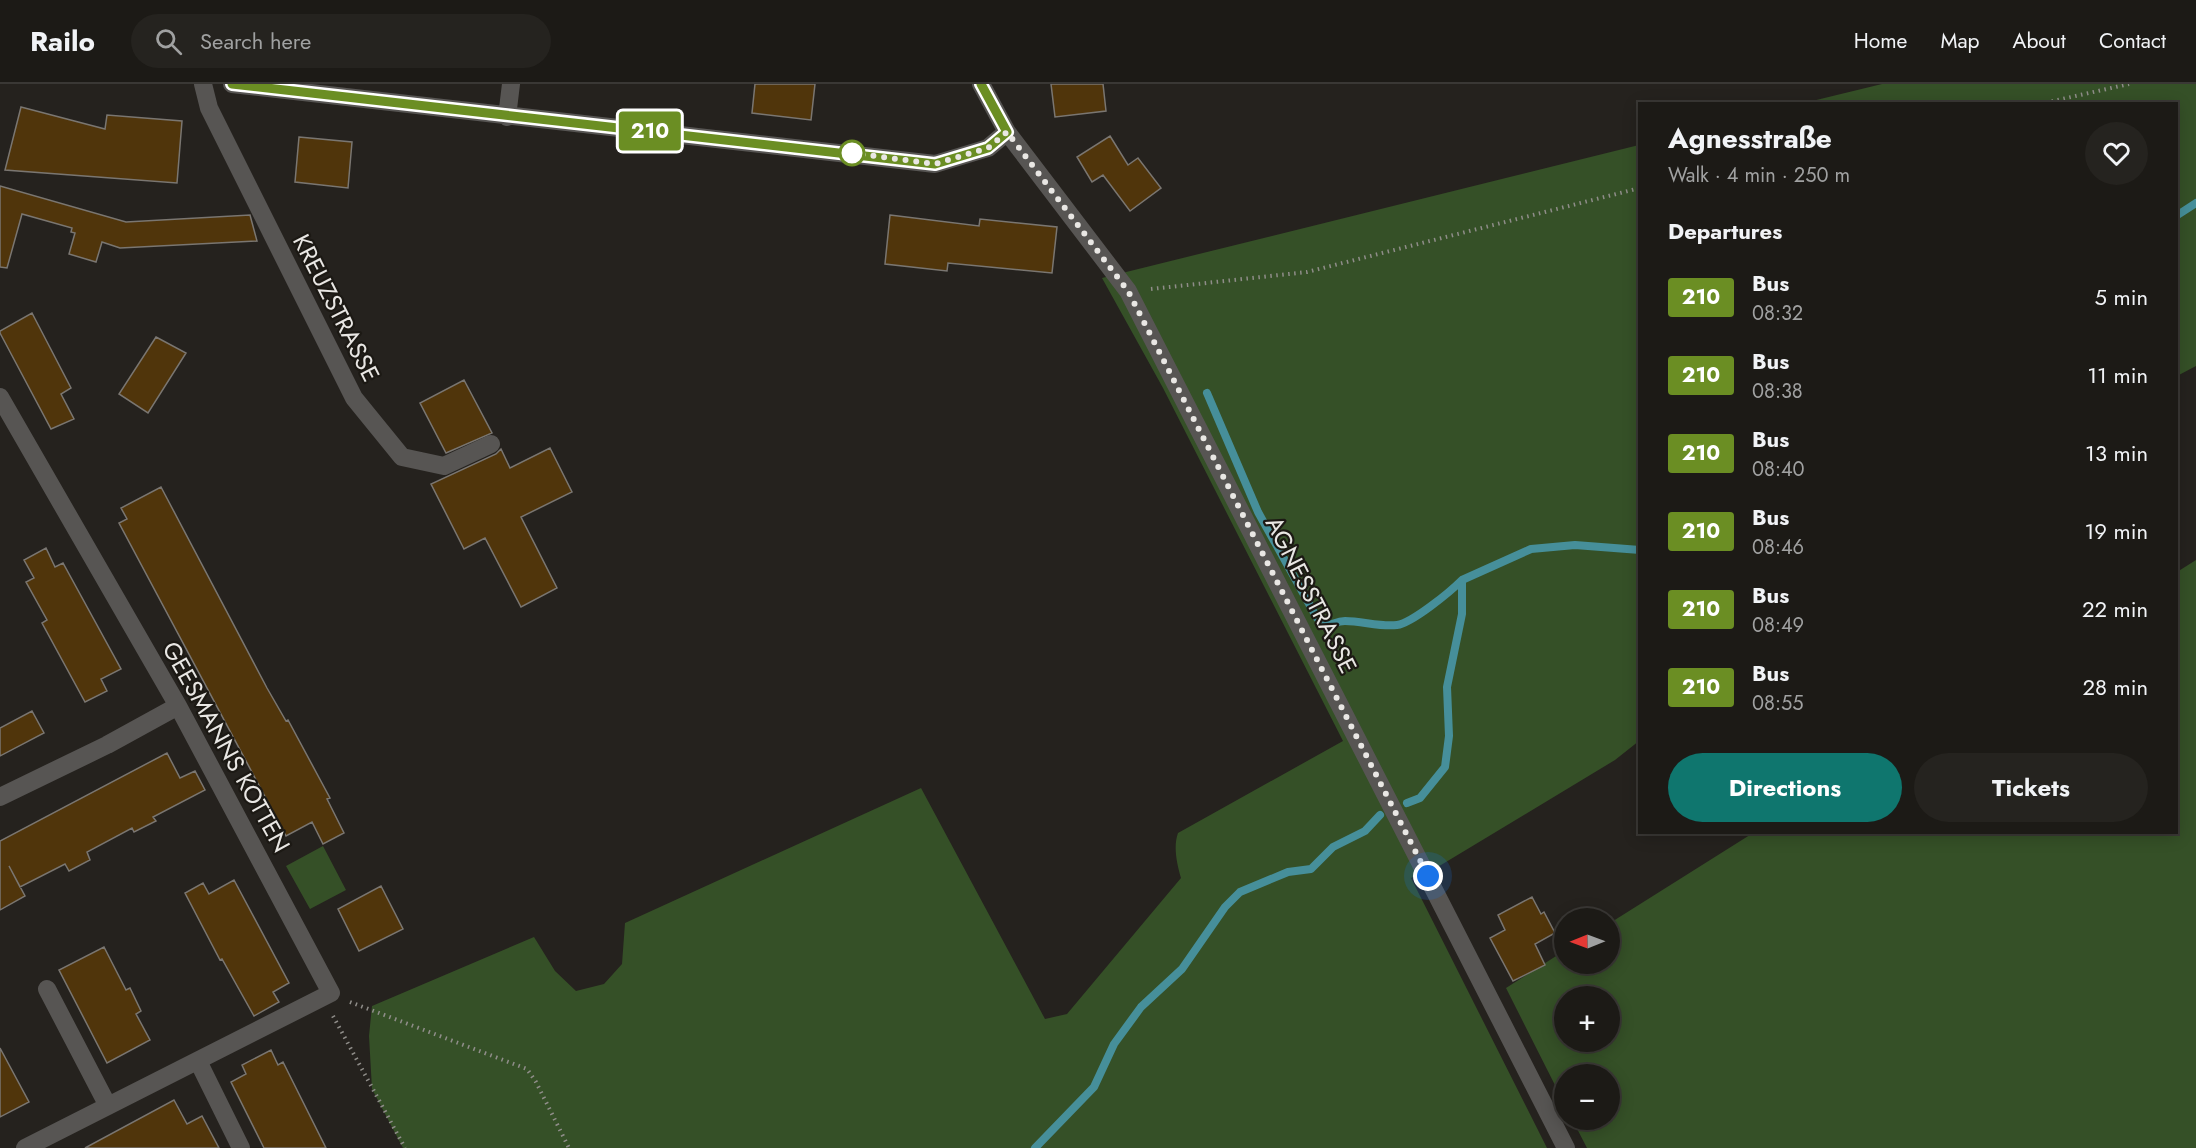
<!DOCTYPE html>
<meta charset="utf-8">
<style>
:root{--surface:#1c1a16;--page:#25231f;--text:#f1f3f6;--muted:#a0a1a1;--line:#3a3835;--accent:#0f766e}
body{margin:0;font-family:Jost,sans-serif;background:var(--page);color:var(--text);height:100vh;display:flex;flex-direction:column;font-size:22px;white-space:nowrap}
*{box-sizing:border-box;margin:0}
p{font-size:20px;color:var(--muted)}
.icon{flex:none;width:33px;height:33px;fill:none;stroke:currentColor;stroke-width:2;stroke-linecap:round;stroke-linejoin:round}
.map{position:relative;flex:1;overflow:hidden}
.side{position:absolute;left:1638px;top:18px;width:540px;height:732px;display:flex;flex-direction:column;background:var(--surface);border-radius:0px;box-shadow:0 3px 15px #0003,0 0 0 2px var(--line)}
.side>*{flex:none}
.badge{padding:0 12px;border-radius:4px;font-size:21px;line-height:39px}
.needle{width:39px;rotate:269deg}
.controls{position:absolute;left:1554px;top:824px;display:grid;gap:12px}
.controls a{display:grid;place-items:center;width:66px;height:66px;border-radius:50%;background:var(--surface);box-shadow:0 3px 15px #0003,0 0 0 2px var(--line);font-size:30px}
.you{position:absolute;width:30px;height:30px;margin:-15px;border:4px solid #fff;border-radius:50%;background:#1a73e8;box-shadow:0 0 0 9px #1a73e833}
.map>.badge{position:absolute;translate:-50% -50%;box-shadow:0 0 0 3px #fff}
h2{padding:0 30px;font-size:22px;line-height:54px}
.round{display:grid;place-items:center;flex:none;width:63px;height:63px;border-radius:32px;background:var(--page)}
.headline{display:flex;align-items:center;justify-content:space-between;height:102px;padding:0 30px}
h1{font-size:28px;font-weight:700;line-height:45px}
.cta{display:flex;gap:12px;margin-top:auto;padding:12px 30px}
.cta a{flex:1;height:69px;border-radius:36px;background:var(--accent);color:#fff;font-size:24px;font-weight:700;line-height:69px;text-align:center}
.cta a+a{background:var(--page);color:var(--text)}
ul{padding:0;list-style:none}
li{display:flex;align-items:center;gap:18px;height:78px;padding:0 30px}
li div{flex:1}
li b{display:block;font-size:22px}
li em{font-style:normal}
li .badge{min-width:66px;font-weight:700;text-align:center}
header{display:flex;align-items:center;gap:36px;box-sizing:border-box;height:84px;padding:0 30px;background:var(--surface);border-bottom:2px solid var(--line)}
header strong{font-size:28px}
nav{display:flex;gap:33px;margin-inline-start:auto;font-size:21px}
.search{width:420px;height:54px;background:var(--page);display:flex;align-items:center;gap:15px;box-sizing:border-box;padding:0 21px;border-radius:33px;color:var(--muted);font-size:22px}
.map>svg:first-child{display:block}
.green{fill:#355027;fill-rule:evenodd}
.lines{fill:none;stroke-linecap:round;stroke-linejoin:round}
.stream{stroke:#468f9a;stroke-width:8}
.building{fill:#50350b;stroke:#7a7671;stroke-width:1.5}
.path{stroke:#8f8d89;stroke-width:4;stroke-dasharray:1.5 4.5;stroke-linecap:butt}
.minor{stroke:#575553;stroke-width:18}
.line-casing{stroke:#fff;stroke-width:14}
.line{stroke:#6b8e23;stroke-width:9}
.walk{stroke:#e9e7e4;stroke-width:6;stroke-dasharray:0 10.8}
.stop-dot{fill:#fff;stroke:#6b8e23;stroke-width:3}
.labels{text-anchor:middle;stroke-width:4.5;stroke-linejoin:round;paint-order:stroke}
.street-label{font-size:24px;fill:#e9e7e4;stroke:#1c1914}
</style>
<header>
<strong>Railo</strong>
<div class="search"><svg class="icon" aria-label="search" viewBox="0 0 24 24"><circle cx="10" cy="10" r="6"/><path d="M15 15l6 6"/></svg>Search here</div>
<nav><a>Home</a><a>Map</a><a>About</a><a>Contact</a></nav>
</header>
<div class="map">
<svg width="2196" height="1064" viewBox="0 0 2196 1064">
<rect width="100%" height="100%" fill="#25221e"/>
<!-- green -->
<path class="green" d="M 1882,0 L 2196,0 L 2196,282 L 2177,292 L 2176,20 L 1804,19 Z
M 1639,61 L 1639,657 L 1615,676 L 1441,781 L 1411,794 L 1547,1064 L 403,1064 L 372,1005 L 369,952 L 372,922 L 534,853 L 555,887 L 576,907 L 604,900 L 622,880 L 625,839 L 921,704 L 1045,935 L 1067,930 L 1181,794 C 1177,780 1173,763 1178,749 L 1343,657 L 1163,304 L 1102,194 Z
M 2196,476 L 2196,1064 L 1587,1064 L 1572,1035 L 1610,1035 L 1610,990 L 1564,990 L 1564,1019 L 1506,904 L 1564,867 L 1564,879 L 1610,879 L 1610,839 L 1753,749 L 2176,748 L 2177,488 ZM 1564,912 L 1610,912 L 1610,957 L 1564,957 Z
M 323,762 L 346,806 L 310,825 L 286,782 Z"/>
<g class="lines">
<!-- stream -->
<path class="stream" d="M 2176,132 L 2196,119
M 1207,309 L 1258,428 L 1317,534 C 1329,548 1331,537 1345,537 C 1362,537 1380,543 1397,541 C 1412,539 1450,508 1462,496
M 1407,719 L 1420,714 L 1445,683 L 1449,652 L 1447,603 L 1462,530 L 1462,496 L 1531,465 L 1575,461 L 1640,466
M 1035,1064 L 1094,1003 L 1114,960 L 1141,923 L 1182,885 L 1225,823 L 1240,808 L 1288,788 L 1311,785 L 1333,763 L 1365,747 L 1380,731"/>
</g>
<!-- building -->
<path class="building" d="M 755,0 L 815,0 L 811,36 L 752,29 Z
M 1051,0 L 1103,0 L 1106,27 L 1055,33 Z
M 21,23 L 105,45 L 107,31 L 182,37 L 177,99 L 5,86 Z
M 1110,52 L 1128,81 L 1138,74 L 1161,104 L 1130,127 L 1103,91 L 1092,98 L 1077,73 Z
M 299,53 L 352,58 L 348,104 L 295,98 Z
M 0,102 L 126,138 L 250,131 L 257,157 L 120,164 L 102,158 L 96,178 L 69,170 L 75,149 L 71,148 L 72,144 L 22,130 L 7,184 L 0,183 Z
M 890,131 L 979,142 L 980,135 L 1057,143 L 1052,189 L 948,179 L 947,187 L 885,180 Z
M 32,229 L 71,304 L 61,310 L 74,335 L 51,345 L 0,249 L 0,247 Z
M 156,253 L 186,269 L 148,329 L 119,310 Z
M 464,296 L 492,349 L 446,369 L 420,319 Z
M 550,364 L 572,408 L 521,433 L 557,504 L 521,523 L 485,454 L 464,465 L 431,400 L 496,370 L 501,365 L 510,384 Z
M 161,403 L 267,604 L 286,637 L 288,636 L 330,714 L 327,715 L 344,749 L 323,760 L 312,738 L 286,752 L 119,439 L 127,435 L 121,424 Z
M 46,464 L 55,483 L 63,479 L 121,585 L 101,595 L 107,607 L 85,618 L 42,539 L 47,536 L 26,498 L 34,494 L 24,476 Z
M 32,627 L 44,649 L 0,672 L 0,644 Z
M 167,669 L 180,694 L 195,687 L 205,706 L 153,733 L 156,737 L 134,748 L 132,744 L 87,768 L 90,776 L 69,787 L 65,780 L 20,803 L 9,782 L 25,812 L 0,826 L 0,757 Z
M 234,796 L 289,899 L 273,908 L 279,918 L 254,932 L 222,875 L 220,876 L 185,809 L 203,799 L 209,810 Z
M 381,802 L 403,845 L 359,867 L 338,825 Z
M 1532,813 L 1541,830 L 1544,828 L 1555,849 L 1535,860 L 1545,881 L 1513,897 L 1490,854 L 1505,846 L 1498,831 Z
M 104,863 L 126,906 L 130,904 L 141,927 L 136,930 L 150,956 L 107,979 L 59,886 Z
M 0,964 L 29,1018 L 0,1033 Z
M 271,966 L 278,981 L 283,978 L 326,1064 L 264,1064 L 231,998 L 246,990 L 242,981 Z
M 174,1016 L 187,1040 L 202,1032 L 219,1064 L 85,1064 Z"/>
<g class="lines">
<!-- path -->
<path class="path" d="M 2040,20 L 2129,0
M 1151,205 L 1307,188 L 1640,104
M 350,918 L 527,985 L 536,998 L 569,1064
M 333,932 L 405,1064"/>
<!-- minor -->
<path class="minor" d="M 203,0 L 209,24 L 354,314 L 402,373 L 444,382 L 491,360
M 232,0 L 935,80 L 988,64 L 1007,48
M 981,0 L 1007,48 L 1128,207 L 1566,1064
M 507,33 L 511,0
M 0,313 L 178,622 L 331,909 L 25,1064
M 0,713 L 107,661 L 178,622
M 47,905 L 108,1022
M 198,977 L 241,1064"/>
</g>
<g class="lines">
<!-- line casing -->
<g class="line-casing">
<path id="line" d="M 232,0 L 935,80 L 988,64 L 1007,48 L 981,0"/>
</g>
<!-- line -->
<use href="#line" class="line"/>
<!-- walk -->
<path class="walk" d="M 852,69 L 935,80 L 988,64 L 1007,48 L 1128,207 L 1428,792"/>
</g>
<!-- markers -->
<circle class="stop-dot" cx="852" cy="69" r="12"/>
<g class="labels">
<!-- street labels -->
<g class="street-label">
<text transform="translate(336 224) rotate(63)" y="8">KREUZSTRASSE</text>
<text transform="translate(1311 511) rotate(63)" y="8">AGNESSTRASSE</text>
<text transform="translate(226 663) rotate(61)" y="8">GEESMANNS KOTTEN</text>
</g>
</g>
</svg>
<div class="controls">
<a><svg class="needle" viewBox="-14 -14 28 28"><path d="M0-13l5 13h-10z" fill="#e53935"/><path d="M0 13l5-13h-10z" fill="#a0a1a1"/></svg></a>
<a>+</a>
<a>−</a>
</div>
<div class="you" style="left:1428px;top:792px"></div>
<b class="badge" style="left:650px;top:47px;background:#6b8e23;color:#fff">210</b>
<section class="side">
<div class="headline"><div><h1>Agnesstraße</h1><p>Walk · 4 min · 250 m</p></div><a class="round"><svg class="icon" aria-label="heart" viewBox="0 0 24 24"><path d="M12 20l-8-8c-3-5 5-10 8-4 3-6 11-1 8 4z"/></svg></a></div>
<h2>Departures</h2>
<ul>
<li><span class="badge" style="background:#6b8e23;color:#fff">210</span><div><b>Bus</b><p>08:32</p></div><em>5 min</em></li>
<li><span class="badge" style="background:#6b8e23;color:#fff">210</span><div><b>Bus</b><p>08:38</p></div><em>11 min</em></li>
<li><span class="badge" style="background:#6b8e23;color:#fff">210</span><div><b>Bus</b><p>08:40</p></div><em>13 min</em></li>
<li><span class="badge" style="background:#6b8e23;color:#fff">210</span><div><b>Bus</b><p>08:46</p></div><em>19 min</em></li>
<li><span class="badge" style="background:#6b8e23;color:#fff">210</span><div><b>Bus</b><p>08:49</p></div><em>22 min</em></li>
<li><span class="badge" style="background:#6b8e23;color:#fff">210</span><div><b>Bus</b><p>08:55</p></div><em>28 min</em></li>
</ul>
<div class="cta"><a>Directions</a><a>Tickets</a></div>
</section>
</div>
